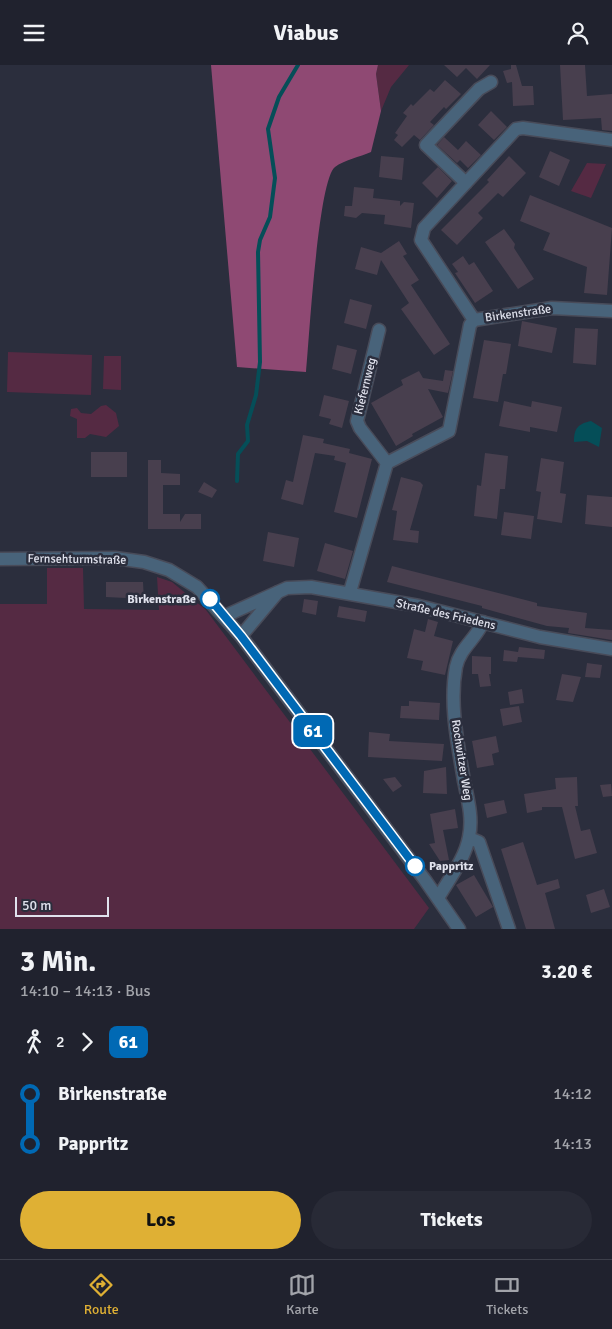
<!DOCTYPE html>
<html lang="de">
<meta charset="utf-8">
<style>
:root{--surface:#20222e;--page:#282a36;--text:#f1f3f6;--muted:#a2a4aa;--line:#3d3f4a;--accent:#dfb034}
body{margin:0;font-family:Signika,sans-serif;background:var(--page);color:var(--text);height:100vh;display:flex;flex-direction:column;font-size:19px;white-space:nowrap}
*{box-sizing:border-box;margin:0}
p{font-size:16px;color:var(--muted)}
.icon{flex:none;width:28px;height:28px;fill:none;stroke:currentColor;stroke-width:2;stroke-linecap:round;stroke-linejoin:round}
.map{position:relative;height:864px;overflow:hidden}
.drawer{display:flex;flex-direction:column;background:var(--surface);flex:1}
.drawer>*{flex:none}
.badge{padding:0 10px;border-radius:8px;font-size:18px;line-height:32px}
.scale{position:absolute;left:15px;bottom:12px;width:94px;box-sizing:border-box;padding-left:5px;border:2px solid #e0e2ed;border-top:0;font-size:14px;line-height:18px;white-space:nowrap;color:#e0e2ed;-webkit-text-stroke:4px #2b2e3d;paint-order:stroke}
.map>.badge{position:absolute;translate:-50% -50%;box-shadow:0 0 0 2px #fff}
.legs{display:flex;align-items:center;gap:8px;height:55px;padding:0 20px;font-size:16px}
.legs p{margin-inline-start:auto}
.summary{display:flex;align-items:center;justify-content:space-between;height:85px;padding:0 20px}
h1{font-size:28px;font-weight:700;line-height:38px}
.action{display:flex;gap:10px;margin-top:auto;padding:10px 20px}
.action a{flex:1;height:58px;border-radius:30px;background:var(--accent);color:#111;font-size:20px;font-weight:700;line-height:58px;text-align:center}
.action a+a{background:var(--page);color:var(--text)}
ul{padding:0 20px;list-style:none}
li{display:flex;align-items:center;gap:18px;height:50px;font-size:19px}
li i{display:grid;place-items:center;width:8px;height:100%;margin:0 6px;background:currentColor}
li i::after{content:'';width:12px;height:12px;margin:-6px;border:4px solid;border-radius:50%;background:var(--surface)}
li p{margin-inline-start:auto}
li:first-child i{background:linear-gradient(#0000 50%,currentColor 0)}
li:last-child i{background:linear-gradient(currentColor 50%,#0000 0)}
header{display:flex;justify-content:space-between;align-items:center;height:65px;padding:0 20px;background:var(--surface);font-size:22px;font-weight:700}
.dock{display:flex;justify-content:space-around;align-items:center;height:70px;border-top:1px solid var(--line);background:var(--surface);font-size:14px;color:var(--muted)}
.dock a{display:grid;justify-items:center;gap:2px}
.dock .selected{color:var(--accent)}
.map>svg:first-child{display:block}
.green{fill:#552a43}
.forest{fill:#8f4973}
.water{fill:#054e58}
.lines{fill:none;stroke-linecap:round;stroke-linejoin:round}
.stream{stroke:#054e58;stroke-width:4}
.building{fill:#483f4e}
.minor-casing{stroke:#484b59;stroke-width:15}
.minor{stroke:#48637a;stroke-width:12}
.line-1-casing{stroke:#fff;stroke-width:11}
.line-1{stroke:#0069b4;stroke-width:8}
.stop-1-dot{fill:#fff;stroke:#0069b4;stroke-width:2.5}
.labels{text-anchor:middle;stroke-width:5;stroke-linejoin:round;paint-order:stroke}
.street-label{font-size:12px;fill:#e0e2ed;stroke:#2b2e3d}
.stop-label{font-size:12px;font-weight:bold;fill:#e0e2ed;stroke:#2b2e3d;text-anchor:end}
</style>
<header><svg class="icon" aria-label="menu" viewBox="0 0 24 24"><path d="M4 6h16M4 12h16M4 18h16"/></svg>Viabus<svg class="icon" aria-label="person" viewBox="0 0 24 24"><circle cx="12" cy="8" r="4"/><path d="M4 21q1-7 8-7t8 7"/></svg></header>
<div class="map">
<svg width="612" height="864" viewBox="0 0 612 864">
<rect width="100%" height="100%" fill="#2b2e3d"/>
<!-- green -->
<path class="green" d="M 378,0 L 409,0 L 391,22 L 381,46 L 376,9 Z
M 587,98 L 606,99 L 591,133 L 571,126 Z
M 8,287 L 92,290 L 91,330 L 7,327 Z
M 104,291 L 121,291 L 121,325 L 103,324 Z
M 106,340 L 116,348 L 119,361 L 106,372 L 90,369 L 85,373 L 77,373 L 77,354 L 70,351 L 71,344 L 77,343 L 81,348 L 91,349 L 101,341 Z
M 47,503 L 83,503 L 84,544 L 159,545 L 157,512 L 172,517 L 206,545 L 429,843 L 414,864 L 0,864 L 0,539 L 47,539 Z"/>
<!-- forest -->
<path class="forest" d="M 211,0 L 378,0 L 376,9 L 381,46 L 371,87 C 360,92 344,95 335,102 C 318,115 309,277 306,307 L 237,302 Z"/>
<!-- water -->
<path class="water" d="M 591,356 L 602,363 L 599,382 L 587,376 L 574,377 C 574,363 578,359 591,356 Z"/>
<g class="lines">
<!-- stream -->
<path class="stream" d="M 237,416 L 238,389 L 248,376 L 247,360 L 256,330 L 260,297 L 258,187 L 260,175 L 270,152 L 275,113 L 268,64 L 279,32 L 298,0"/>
</g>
<!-- building -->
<path class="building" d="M 444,0 L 490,0 L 477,14 L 466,3 L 457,12 Z
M 511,0 L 516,0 L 522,21 L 533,21 L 534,40 L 513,41 L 512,17 L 507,18 L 503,6 L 511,4 Z
M 560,0 L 585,0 L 587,31 L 612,29 L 612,66 L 602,65 L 601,53 L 563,55 Z
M 445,15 L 461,29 L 446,44 L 444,42 L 430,57 L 434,60 L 420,75 L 414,70 L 402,82 L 394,75 L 398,70 L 395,68 L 407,51 L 403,48 L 411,39 L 413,41 L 430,24 L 434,27 Z
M 491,46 L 507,62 L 494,75 L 478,60 Z
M 444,72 L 458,85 L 466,76 L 481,90 L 468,103 L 460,95 L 457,98 L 437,80 Z
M 550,86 L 570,95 L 559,121 L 539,112 Z
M 381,91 L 404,93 L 402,115 L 379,112 Z
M 509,91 L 526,108 L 503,132 L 498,128 L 478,148 L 483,153 L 457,180 L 441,165 L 489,117 L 487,115 Z
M 438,102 L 452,116 L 437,133 L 422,118 Z
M 354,122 L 374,124 L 373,133 L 400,136 L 400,141 L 404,137 L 414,138 L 411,163 L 384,159 L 385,150 L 362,148 L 356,153 L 344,151 L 345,141 L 352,141 Z
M 530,130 L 612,163 L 607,230 L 584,228 L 587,202 L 543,185 L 550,168 L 520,156 Z
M 504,164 L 515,179 L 514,183 L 534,214 L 518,224 L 485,177 Z
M 399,176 L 407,189 L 403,191 L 419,215 L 411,220 L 450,279 L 434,290 L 401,244 L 409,238 L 381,195 L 377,210 L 355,204 L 361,182 L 381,188 Z
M 463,191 L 469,200 L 474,197 L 493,226 L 475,238 L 455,208 L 458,207 L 452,199 Z
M 350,234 L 372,240 L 366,264 L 344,258 Z
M 522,256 L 557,263 L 552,288 L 518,281 Z
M 575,263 L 598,264 L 596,300 L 573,298 Z
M 484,275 L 511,279 L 506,309 L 503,309 L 498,337 L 473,333 Z
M 337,280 L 357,285 L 351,309 L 332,304 Z
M 445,305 L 453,306 L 448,328 L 428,324 L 443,352 L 412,369 L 413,371 L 396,381 L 371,338 L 403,320 L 401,315 L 419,306 L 423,313 L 443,316 Z
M 324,330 L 349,336 L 342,363 L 329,359 L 331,354 L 319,351 Z
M 504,336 L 531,342 L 532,336 L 562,342 L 557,367 L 530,362 L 530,367 L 499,361 Z
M 303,370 L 324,374 L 323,378 L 350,384 L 349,388 L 372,394 L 357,453 L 334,447 L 346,398 L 334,395 L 335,391 L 315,388 L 303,440 L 281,434 L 286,415 L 293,417 Z
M 91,387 L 127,387 L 127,412 L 91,412 Z
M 485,388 L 508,391 L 505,424 L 500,424 L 497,454 L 474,451 L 477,420 L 481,421 Z
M 541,393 L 564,397 L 560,428 L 566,429 L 562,458 L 537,454 L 541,427 L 536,426 Z
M 148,395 L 161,395 L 161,408 L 180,409 L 180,420 L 163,420 L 163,449 L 180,449 L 180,457 L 185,449 L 201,449 L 201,464 L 148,464 Z
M 401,412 L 420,417 L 423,420 L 410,465 L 419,466 L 418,478 L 393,475 L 397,446 L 392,445 Z
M 204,417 L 217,425 L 212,433 L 198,427 Z
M 587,430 L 612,432 L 612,462 L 585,459 Z
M 504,447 L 534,451 L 531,474 L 501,470 Z
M 268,467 L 299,473 L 294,502 L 263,496 Z
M 325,478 L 353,486 L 345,514 L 317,506 Z
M 392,501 L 537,538 L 537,541 L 587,548 L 585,563 L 612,565 L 612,575 L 568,568 L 569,563 L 547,561 L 482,543 L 482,541 L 387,517 Z
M 106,517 L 143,517 L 144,536 L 127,537 L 126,533 L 106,532 Z
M 304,534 L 318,536 L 316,550 L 302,547 Z
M 339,541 L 367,546 L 365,557 L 337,552 Z
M 428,554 L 438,557 L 434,571 L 453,576 L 445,610 L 421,605 L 423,596 L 407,593 L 414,564 L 425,567 Z
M 519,582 L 545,585 L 544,594 L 518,592 L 517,597 L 503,596 L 504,585 L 518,587 Z
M 472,591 L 491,592 L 491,609 L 489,609 L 491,621 L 480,622 L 478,609 L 472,609 Z
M 587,598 L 602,600 L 600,613 L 585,612 Z
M 562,609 L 581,612 L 573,637 L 556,635 Z
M 522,624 L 524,638 L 510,640 L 508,627 Z
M 409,636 L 440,638 L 439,655 L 400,653 L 401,641 L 409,641 Z
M 519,641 L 522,657 L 503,661 L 500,644 Z
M 369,667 L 390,669 L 389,676 L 444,679 L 442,696 L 368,692 Z
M 496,671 L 499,687 L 492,689 L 494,700 L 477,703 L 472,676 Z
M 446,702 L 447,729 L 423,728 L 424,706 Z
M 395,712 L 402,721 L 393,727 L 383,714 Z
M 577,712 L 578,741 L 575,741 L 581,766 L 590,764 L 597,788 L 575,794 L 562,742 L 542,742 L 542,745 L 527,748 L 524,729 L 556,724 L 555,713 Z
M 611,719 L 612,731 L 603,732 L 600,720 Z
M 504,735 L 507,748 L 487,753 L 484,739 Z
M 455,744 L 458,763 L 443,765 L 449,795 L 440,796 L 429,779 L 435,778 L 430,749 Z
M 523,777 L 537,820 L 558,814 L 560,823 L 545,828 L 555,864 L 526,864 L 501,784 Z
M 474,810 L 493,842 L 476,852 L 456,820 Z
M 604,824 L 610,842 L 591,848 L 586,830 Z"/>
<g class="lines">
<!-- minor casing -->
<g class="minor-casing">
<path id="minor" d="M 466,118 L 426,80 L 479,24 L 491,17
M 474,255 L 421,175 L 424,163 L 516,64 L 523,63 L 612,75
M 379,265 L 357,356 L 360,363 L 387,398
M 0,494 L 115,493 L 144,497 L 169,505 L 197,522 L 241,571 L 425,815 L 459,864
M 350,527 L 387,398 L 449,366 L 470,260 L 474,255 L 552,243 L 612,246
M 225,551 L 287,523 L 311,522 L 419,541 L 540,572 L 612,584
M 241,571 L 278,527
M 469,773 L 479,777 L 509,864
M 438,833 C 449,814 465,794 469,772 C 473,753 468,735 464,716 C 458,679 449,640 456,602 C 460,583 476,574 483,557"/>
</g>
<!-- minor -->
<use href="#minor" class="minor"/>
</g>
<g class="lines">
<!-- line-1 casing -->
<g class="line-1-casing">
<path id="line-1" d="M 210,534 L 241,571 L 415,801"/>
</g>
<!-- line-1 -->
<use href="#line-1" class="line-1"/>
</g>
<!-- markers -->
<g class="stop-1-dot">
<circle cx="210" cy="534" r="9"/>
<circle cx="415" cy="801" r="9"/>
</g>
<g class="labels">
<!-- street labels -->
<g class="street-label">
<text transform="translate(518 248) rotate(-8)" y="4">Birkenstraße</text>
<text transform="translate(365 321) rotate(-76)" y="4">Kiefernweg</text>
<text transform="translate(77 494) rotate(1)" y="4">Fernsehturmstraße</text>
<text transform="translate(446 549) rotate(13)" y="4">Straße des Friedens</text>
<text transform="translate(462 695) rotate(81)" y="4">Rochwitzer Weg</text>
</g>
<!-- stop labels -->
<g class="stop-label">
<text x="196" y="538">Birkenstraße</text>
<text x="429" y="805" text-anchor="start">Pappritz</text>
</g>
</g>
</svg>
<div class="scale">50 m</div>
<b class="badge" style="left:313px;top:666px;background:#0069b4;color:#fff">61</b>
</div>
<section class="drawer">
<div class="summary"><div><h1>3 Min.</h1><p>14:10 – 14:13 · Bus</p></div><b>3.20 €</b></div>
<div class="legs"><svg class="icon" aria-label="walk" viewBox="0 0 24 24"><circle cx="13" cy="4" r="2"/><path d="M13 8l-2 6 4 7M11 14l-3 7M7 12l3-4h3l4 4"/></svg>2<svg class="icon" aria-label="forward" viewBox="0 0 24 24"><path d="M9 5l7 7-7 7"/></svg><b class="badge" style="background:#0069b4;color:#fff">61</b></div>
<ul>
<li><i style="color:#0069b4"></i><b>Birkenstraße</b><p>14:12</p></li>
<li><i style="color:#0069b4"></i><b>Pappritz</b><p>14:13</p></li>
</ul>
<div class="action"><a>Los</a><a>Tickets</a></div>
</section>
<nav class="dock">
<a class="selected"><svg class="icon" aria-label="directions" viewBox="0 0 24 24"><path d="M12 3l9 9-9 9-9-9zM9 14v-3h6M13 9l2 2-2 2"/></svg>Route</a>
<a><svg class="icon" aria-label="map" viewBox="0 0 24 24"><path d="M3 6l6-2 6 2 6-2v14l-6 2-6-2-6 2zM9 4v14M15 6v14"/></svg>Karte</a>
<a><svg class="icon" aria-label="tickets" viewBox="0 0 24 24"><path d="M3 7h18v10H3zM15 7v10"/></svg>Tickets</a>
</nav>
